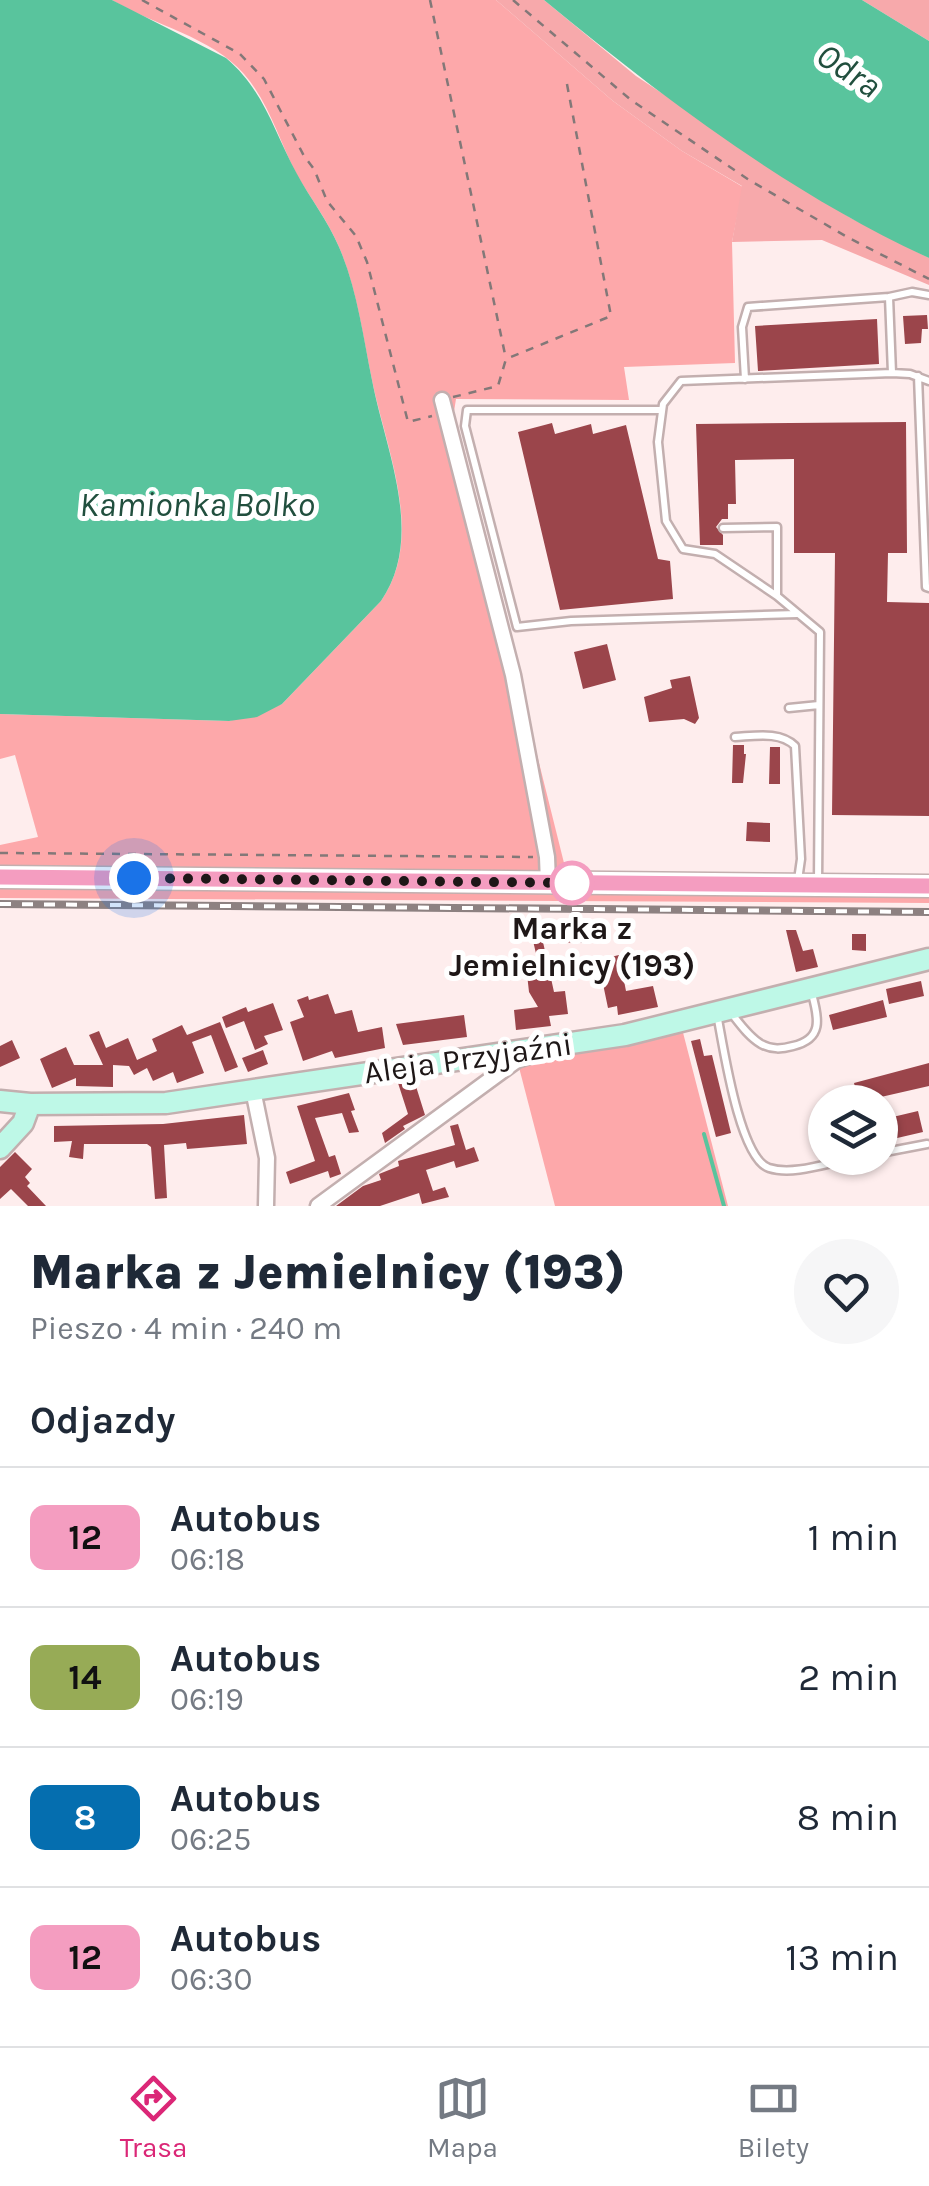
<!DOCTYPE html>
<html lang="pl">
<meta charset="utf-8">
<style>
:root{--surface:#fff;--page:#f6f6f7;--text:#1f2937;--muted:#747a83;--line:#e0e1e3;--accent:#db2777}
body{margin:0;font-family:Karla,sans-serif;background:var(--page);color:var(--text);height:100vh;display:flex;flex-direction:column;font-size:38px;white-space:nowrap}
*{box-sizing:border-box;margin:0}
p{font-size:32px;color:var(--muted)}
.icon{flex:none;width:55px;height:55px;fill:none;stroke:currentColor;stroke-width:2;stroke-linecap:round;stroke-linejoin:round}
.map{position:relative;height:1206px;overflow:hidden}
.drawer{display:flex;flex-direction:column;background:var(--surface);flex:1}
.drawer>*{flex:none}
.badge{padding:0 20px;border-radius:15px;font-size:35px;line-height:65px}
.buttons{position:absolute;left:808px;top:1085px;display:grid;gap:20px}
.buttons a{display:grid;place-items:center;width:90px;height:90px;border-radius:50%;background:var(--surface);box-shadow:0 2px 8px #0004;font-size:50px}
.you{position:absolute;width:50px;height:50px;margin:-25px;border:8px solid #fff;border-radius:50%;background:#1a73e8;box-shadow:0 0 0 15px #1a73e833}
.map>.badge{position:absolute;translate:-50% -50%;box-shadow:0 0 0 5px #fff}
h2{padding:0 30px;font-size:38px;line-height:90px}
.round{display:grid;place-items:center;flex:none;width:105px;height:105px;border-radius:52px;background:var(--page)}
.headline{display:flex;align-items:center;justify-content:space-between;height:170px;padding:0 30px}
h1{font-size:48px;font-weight:800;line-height:75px}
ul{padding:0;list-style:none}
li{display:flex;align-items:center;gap:30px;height:140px;padding:0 30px;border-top:2px solid var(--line)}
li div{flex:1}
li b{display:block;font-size:38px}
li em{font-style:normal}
li .badge{min-width:110px;font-weight:700;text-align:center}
.tabs{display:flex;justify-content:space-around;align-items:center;height:140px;border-top:2px solid var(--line);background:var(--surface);font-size:28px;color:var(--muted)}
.tabs a{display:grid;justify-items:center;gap:5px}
.tabs .current{color:var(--accent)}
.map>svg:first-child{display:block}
.green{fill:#fda8aa}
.forest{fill:#f7a9ab}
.water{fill:#59c49d}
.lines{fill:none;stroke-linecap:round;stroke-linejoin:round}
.stream{stroke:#59c49d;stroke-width:4}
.building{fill:#9b454b}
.lane-casing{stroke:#c3afaf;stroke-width:11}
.street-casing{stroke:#c3afaf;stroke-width:19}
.secondary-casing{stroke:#c3afaf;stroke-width:25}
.path{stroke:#837878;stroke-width:2.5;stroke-dasharray:8 8;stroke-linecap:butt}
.lane{stroke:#fff;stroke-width:6}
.street{stroke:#fff;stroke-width:14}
.secondary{stroke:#bef8e7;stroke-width:20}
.rail-casing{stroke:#8d8181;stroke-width:8}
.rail{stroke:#fff;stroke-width:4;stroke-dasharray:11;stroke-linecap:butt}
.line-casing{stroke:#fff;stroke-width:22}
.line{stroke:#f49dc0;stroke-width:15}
.walk{stroke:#1e1717;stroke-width:10;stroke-dasharray:0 18}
.stop-dot{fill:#fff;stroke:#f49dc0;stroke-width:5}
.labels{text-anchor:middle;stroke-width:10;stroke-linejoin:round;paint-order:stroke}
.stop-label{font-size:32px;font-weight:bold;fill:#1e1717;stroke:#fff}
.street-label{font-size:32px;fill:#1e1717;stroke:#fff}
.water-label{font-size:35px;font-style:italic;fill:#214f3e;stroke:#fff}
</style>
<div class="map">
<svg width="929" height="1206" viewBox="0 0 929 1206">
<rect width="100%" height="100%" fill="#feeded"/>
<!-- green -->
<path class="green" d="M 112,0 L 496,0 L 613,101 L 682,151 L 743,187 L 732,242 L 735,363 L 624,367 L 629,400 L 456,399 L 453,418 L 569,883 L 929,886 L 929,903 L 0,898 L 0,845 L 38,837 L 15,755 L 0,759 L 0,714 L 229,721 L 282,704 L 381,601 C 426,536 386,450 372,380 C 363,337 357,289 339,247 C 328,221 311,199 297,175 C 279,141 270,104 244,74 C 212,37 153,25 112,0 Z
M 680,1021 L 728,1206 L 555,1206 L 515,1052 Z"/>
<!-- forest -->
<path class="forest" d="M 496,0 L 544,0 L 636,76 L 849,217 L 929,258 L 929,285 L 822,240 L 732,242 L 742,186 L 682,151 L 613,101 Z
M 862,0 L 929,0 L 929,41 Z"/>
<!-- water -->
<path class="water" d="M 0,0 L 112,0 L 226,58 C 264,90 274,132 297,174 C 310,198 328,221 339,247 C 357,288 363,336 372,380 C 385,449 426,536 381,601 L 282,704 L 257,717 L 229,721 L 0,714 Z
M 544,0 L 862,0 L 929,41 L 929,258 C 788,193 663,98 544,0 Z"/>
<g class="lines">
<!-- stream -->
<path class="stream" d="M 704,1134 L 724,1206"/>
</g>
<!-- building -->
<path class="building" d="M 927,315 L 928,329 L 922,329 L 921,343 L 905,344 L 903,316 Z
M 877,319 L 879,364 L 758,371 L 755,326 Z
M 906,422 L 907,553 L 888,553 L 887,602 L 929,603 L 929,816 L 832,815 L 835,553 L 794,553 L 794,459 L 735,460 L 736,504 L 728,504 L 728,519 L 722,519 L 716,527 L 723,535 L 723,545 L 700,545 L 696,424 Z
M 552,423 L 555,434 L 591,424 L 593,434 L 626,425 L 658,559 L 670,561 L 673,599 L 560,610 L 518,432 Z
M 607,644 L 616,680 L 583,689 L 574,652 Z
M 690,676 L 699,718 L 695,724 L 684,719 L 649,722 L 644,697 L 672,688 L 670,680 Z
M 733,745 L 744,745 L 744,754 L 746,754 L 743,783 L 732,783 Z
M 770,747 L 780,747 L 780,784 L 769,784 Z
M 747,822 L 770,823 L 770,842 L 746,841 Z
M 530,928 L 582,930 L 585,943 L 543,942 L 554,992 L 565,991 L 568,1014 L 549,1016 L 551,1026 L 516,1030 L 514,1010 L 538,1007 L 529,992 L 526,965 L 538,962 Z
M 786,930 L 796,930 L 803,951 L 813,949 L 818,967 L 796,972 Z
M 852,934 L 866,934 L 866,951 L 852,950 Z
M 619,955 L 626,991 L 653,986 L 658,1007 L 618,1015 L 617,1006 L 608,1008 L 598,960 Z
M 921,981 L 924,996 L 889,1004 L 886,989 Z
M 328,994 L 335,1014 L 352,1010 L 358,1032 L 382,1027 L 385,1048 L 335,1058 L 332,1051 L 303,1061 L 290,1022 L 304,1017 L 297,1000 L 308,996 L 309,1000 Z
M 883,1000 L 887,1017 L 833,1030 L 829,1015 Z
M 273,1003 L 283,1030 L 264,1036 L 268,1044 L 255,1050 L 244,1021 L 226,1028 L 222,1017 L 246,1007 L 248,1012 Z
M 464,1015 L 467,1037 L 403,1045 L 396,1024 Z
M 220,1022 L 238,1067 L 225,1072 L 211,1035 L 192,1042 L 204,1073 L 177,1083 L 173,1072 L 153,1081 L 147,1068 L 134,1075 L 129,1066 L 113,1065 L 113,1087 L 76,1086 L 76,1078 L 52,1088 L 40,1059 L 66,1047 L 74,1065 L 103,1065 L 89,1035 L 99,1031 L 106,1048 L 128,1038 L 137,1060 L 157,1051 L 152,1039 L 182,1025 L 187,1035 Z
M 700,1039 L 704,1056 L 712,1055 L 731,1133 L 716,1137 L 691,1041 Z
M 12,1040 L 20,1058 L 0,1067 L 0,1046 Z
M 263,1050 L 268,1064 L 248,1072 L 242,1058 Z
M 929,1063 L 929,1086 L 859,1102 L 854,1083 Z
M 414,1080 L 425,1115 L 403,1126 L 405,1129 L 385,1143 L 382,1133 L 408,1114 L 398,1083 Z
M 349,1093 L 355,1110 L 351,1111 L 359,1132 L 349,1133 L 342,1113 L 315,1118 L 329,1157 L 335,1155 L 341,1174 L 330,1178 L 328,1171 L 290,1184 L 286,1172 L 315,1161 L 297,1106 Z
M 918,1111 L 923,1132 L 880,1142 L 880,1120 Z
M 244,1115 L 247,1144 L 187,1149 L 186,1143 L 164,1145 L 167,1198 L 155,1199 L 151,1147 L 147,1144 L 84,1144 L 83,1159 L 69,1157 L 72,1141 L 54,1142 L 54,1126 L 163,1124 Z
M 458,1124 L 466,1150 L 474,1147 L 479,1161 L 456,1168 L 454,1161 L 426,1170 L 433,1191 L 445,1187 L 449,1197 L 422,1204 L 419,1193 L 380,1206 L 336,1206 L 363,1186 L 381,1180 L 379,1174 L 399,1166 L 398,1161 L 455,1145 L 450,1126 Z
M 15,1152 L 32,1169 L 25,1177 L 30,1183 L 27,1186 L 46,1206 L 28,1206 L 11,1189 L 0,1199 L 0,1167 Z"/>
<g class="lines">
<!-- lane casing -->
<g class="lane-casing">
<path id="lane" d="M 889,297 L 912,292 L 929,295
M 918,376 L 926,587 L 929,588
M 745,379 L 742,327 L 748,307 L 889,297 L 892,373
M 662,410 L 467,410 L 465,426 L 517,627 L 571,621 L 797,614
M 723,528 L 777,527 L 777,595
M 789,708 L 819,705
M 735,737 C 755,736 780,731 795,746 L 801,859 L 798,880
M 818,883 L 820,632 L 777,596 L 715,554 L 683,549 L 666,521 L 658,442 L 663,404 L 681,381 L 892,373 L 910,374 L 929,381
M 717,1014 C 723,1044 739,1158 769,1168 C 794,1176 830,1162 855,1158
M 732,1014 C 740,1024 749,1037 761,1044 C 772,1050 782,1049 793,1046 C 823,1039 819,1019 812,994
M 880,1153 L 927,1144"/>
</g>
<!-- street casing -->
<g class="street-casing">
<path id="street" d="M 442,400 L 513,675 L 547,857 L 548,883
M 253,1090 L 267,1158 L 266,1206
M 318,1206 L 517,1060 L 529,1056"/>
</g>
<!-- secondary casing -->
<g class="secondary-casing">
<path id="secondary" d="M 0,877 L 929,886
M 0,1101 L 30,1104 L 166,1103 L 625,1035 L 929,959
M 0,1148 L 23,1123 L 30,1104"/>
</g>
<!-- path -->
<path class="path" d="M 142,0 L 240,54 L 264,79 L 304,156 L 314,169 L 327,201 L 356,236 L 367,262 L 408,422 L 432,416
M 430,0 L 506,359
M 513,0 L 631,100 L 749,180 L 849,238 L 929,279
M 453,397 L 498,386 L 506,359 L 611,316 L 566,79
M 0,853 L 533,857"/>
<!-- lane -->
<use href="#lane" class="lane"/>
<!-- street -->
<use href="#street" class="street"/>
<!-- secondary -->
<use href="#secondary" class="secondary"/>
<!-- rail casing -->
<g class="rail-casing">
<path id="rail" d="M 0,904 L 929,912"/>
</g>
<!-- rail -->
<use href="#rail" class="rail"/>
</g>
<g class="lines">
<!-- line casing -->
<g class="line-casing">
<path id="line" d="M 0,877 L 929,886"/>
</g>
<!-- line -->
<use href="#line" class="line"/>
<!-- walk -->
<path class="walk" d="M 134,878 L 572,883"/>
</g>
<!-- markers -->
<circle class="stop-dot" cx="572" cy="883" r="20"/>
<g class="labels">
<!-- stop labels -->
<g class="stop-label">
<text x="572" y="939">Marka z<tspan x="572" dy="37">Jemielnicy (193)</tspan></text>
</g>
<!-- street labels -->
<g class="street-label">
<text transform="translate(468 1058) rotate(-8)" y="11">Aleja Przyjaźni</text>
</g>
<!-- water labels -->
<g class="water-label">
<text transform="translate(849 70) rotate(34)" y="12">Odra</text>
<text x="197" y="516">Kamionka Bolko</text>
</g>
</g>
</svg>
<div class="buttons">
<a><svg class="icon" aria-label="layers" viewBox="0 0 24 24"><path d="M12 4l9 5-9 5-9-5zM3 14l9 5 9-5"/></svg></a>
</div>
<div class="you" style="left:134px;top:878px"></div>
</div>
<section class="drawer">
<div class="headline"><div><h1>Marka z Jemielnicy (193)</h1><p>Pieszo · 4 min · 240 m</p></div><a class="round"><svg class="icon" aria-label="heart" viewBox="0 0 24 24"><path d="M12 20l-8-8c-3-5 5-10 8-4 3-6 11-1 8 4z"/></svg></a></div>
<h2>Odjazdy</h2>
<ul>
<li><span class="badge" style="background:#f49dc0;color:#111">12</span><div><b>Autobus</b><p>06:18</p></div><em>1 min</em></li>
<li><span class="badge" style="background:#97ab56;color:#111">14</span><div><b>Autobus</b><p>06:19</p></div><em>2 min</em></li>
<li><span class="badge" style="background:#056eaf;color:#fff">8</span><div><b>Autobus</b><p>06:25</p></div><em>8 min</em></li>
<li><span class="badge" style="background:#f49dc0;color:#111">12</span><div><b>Autobus</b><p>06:30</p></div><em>13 min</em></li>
</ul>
</section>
<nav class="tabs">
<a class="current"><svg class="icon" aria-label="directions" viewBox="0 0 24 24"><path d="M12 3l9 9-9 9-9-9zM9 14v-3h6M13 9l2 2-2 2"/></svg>Trasa</a>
<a><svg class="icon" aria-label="map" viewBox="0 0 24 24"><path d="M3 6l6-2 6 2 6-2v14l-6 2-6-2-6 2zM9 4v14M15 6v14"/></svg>Mapa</a>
<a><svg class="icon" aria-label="tickets" viewBox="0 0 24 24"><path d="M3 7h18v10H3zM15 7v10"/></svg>Bilety</a>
</nav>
